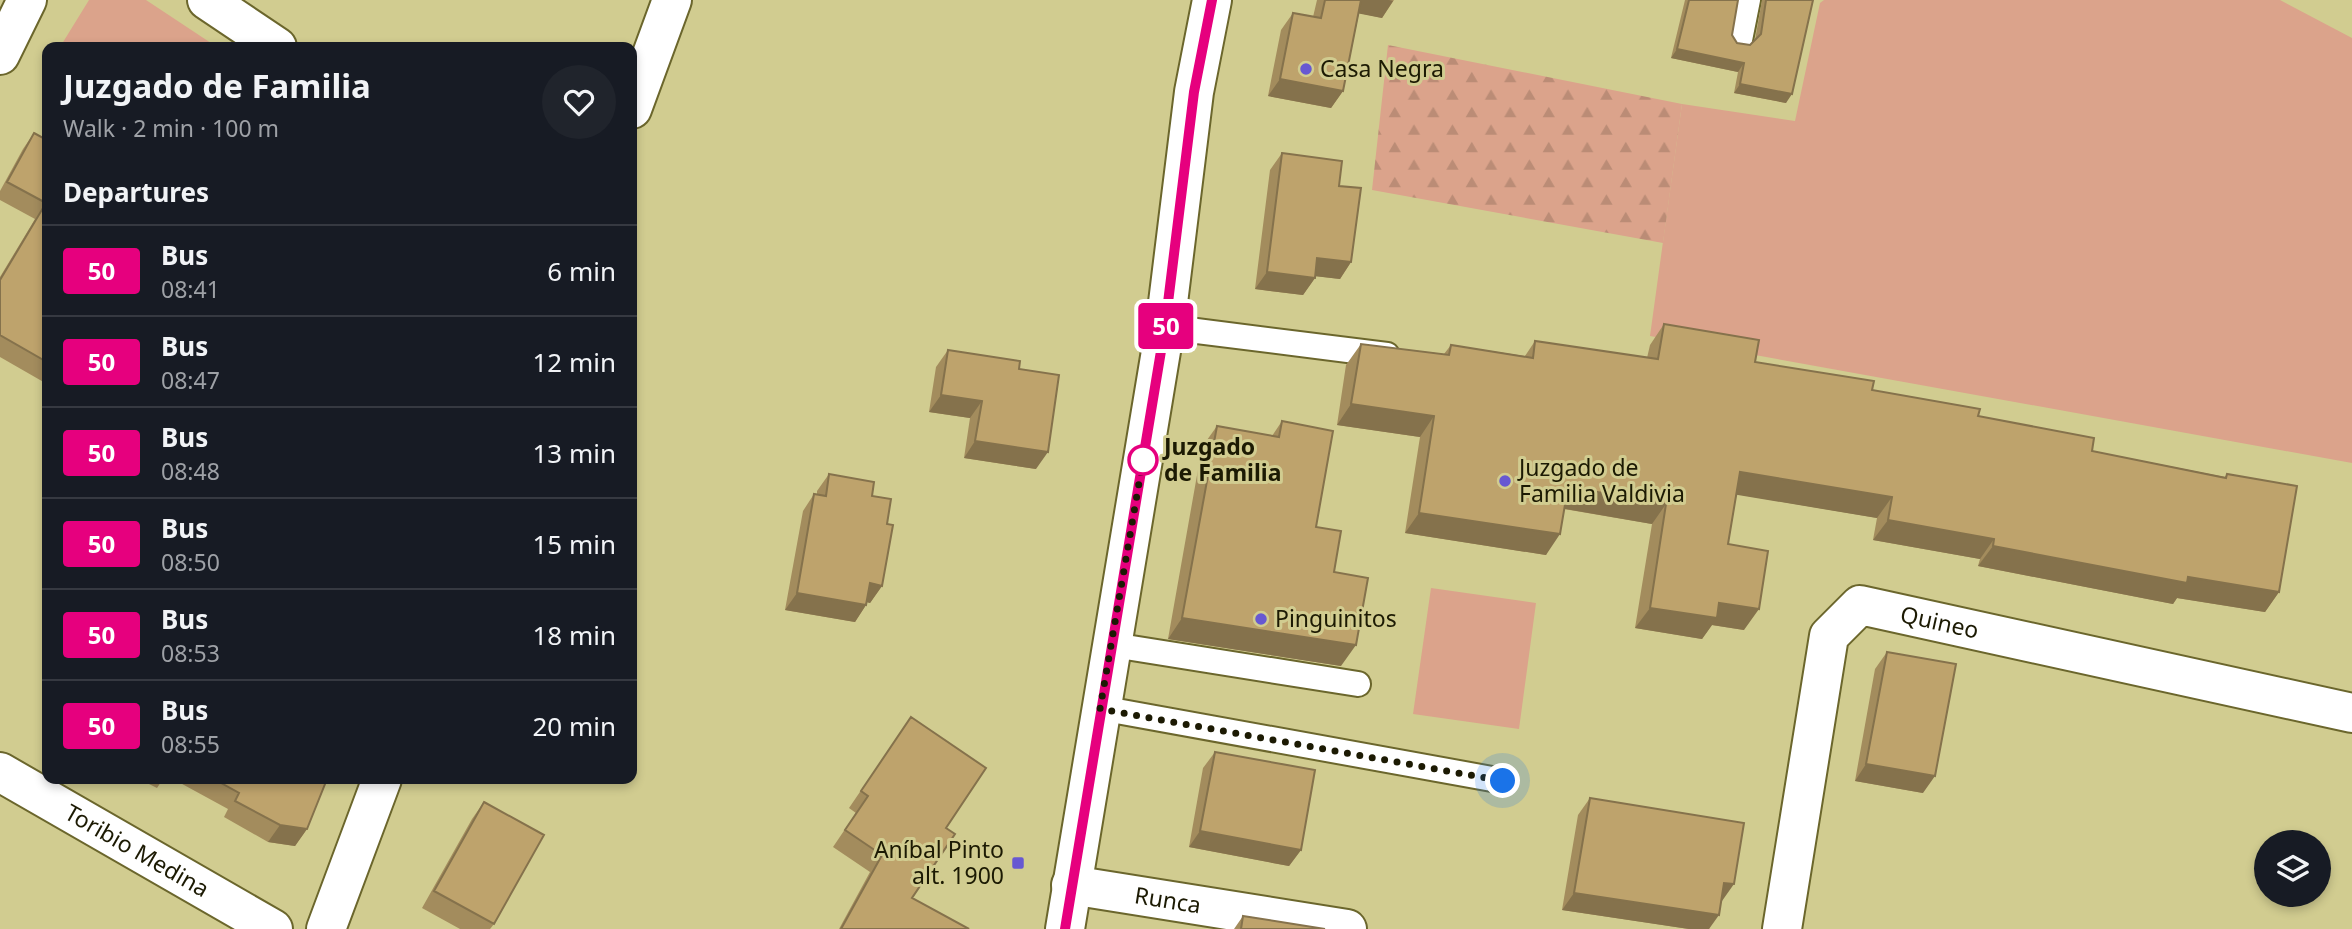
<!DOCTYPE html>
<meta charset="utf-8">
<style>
:root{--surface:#171b24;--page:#20242c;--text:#f1f3f6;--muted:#9ea1a6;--line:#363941}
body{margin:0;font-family:"Noto Sans",sans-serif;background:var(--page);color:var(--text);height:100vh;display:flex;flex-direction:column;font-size:26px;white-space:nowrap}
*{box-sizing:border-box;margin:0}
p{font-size:23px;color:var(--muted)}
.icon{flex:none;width:38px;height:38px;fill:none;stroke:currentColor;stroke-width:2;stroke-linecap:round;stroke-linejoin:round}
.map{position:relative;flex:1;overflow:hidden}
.side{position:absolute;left:42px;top:42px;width:595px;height:742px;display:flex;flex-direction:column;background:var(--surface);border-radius:14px;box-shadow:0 4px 10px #0003}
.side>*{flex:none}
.badge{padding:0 14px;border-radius:5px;font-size:24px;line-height:46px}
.tools{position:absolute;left:2254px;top:830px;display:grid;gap:14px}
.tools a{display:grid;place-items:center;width:77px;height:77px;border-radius:50%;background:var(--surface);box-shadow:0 4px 10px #0003;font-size:35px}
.you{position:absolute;width:35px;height:35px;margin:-18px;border:5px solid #fff;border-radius:50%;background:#1a73e8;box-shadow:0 0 0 10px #1a73e833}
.map>.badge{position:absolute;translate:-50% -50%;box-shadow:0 0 0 4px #fff}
h2{padding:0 21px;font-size:26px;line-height:63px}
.round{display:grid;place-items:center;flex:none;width:74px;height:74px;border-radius:37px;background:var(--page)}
.head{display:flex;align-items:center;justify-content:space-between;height:119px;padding:0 21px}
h1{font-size:33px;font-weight:700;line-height:52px}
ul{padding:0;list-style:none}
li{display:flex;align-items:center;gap:21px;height:91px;padding:0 21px;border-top:2px solid var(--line)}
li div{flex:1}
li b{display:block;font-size:26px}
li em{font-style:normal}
li .badge{min-width:77px;font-weight:700;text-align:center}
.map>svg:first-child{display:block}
.green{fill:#dba38b}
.forest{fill:url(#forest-firs)}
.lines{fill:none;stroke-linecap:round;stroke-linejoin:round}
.lane-casing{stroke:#6b662c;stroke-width:28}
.street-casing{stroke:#6b662c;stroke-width:42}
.secondary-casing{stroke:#6b662c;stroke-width:42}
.lane{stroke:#fff;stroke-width:24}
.street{stroke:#fff;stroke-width:38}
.secondary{stroke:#fff;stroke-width:38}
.wall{fill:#a38c5d}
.shaded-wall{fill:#85724c}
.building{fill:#bea36c;stroke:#85724c;stroke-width:2}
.line-casing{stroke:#fff;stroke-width:16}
.line{stroke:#e6007e;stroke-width:10}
.walk{stroke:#1c1a03;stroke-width:7;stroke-dasharray:0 12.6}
.poi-dot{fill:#6758d2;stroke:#d1cc90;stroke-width:2.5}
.stop-dot{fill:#fff;stroke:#e6007e;stroke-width:3.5}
.labels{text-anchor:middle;stroke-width:6;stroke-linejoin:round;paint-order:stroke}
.poi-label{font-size:23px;fill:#1c1a03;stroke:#d1cc90;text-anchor:start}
.stop-label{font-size:23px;font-weight:bold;fill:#1c1a03;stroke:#d1cc90;text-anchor:start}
.street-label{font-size:23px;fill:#1c1a03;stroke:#d1cc90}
</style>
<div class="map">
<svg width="2352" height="929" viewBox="0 0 2352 929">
<defs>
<pattern id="forest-firs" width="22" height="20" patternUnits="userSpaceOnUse" patternTransform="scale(1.75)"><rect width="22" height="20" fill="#dba38b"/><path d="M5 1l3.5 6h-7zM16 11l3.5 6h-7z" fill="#bb8c76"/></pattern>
</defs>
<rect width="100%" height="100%" fill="#d1cc90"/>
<!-- green -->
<path class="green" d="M 89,0 L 146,0 L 217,47 L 60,47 Z
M 1824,0 L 2280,0 L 2352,38 L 2352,463 L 1650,336 L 1682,104 L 1795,121 L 1820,3 Z
M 1431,588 L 1536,603 L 1519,729 L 1413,714 Z"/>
<!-- forest -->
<path class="forest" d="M 1388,45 L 1682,104 L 1663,243 L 1372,190 Z"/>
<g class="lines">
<!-- lane casing -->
<g class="lane-casing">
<path id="lane" d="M 1740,40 L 1748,0
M 1165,327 L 1387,355
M 1113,645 L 1358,684
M 1100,708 L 1503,781"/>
</g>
<!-- street casing -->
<g class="street-casing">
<g id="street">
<path d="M 207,0 L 277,47"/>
<path d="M 0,55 L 27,0"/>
<path d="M 632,109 L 672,0"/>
<path id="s1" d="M 0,772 L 273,929"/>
<path id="s2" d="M 1071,885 L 1347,929"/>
<path d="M 326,929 L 382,779"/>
<path id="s3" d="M 1782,929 L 1829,636 L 1860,605 L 2352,713"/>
</g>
</g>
<!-- secondary casing -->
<g class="secondary-casing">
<path id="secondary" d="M 1065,929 L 1165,327 L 1194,92 L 1212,0"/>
</g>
<!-- lane -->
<use href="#lane" class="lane"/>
<!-- street -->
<use href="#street" class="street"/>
<!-- secondary -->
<use href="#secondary" class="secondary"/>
</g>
<!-- wall -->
<path class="wall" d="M 1317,0 L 1394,0 L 1382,18 L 1359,13 L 1343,91 L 1331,108 L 1268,96 L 1281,30 L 1293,13 L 1313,17 Z
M 1685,0 L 1738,0 L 1732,35 L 1737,43 L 1750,45 L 1755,40 L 1762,0 L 1813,0 L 1786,103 L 1734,93 L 1738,72 L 1671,58 Z
M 34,133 L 47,140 L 47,384 L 0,357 L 0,277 L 35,219 L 0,200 L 0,191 L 23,149 Z
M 1282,153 L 1339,186 L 1351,262 L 1340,279 L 1315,276 L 1315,278 L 1303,295 L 1255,289 L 1270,170 Z
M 1664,324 L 1755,362 L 1978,416 L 2092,451 L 2225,477 L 2227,474 L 2279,592 L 2265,612 L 2177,598 L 2173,604 L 1978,566 L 1980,559 L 1873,540 L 1877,518 L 1736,494 L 1728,544 L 1744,630 L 1712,625 L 1702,639 L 1635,628 L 1652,524 L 1564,509 L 1546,555 L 1405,533 L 1420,437 L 1337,425 L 1346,365 L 1361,344 L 1444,354 L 1451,345 L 1525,356 L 1535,341 L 1647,358 L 1650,345 Z
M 948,350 L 1019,369 L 1036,469 L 964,458 L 970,418 L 929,412 L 936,367 Z
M 1282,421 L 1316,527 L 1334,572 L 1341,666 L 1168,639 L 1202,447 L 1217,426 L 1272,436 Z
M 829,474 L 872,496 L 887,524 L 882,586 L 870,603 L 867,602 L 866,605 L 855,622 L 785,610 L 803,511 L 814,494 L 817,494 L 817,491 Z
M 1887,652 L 1923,793 L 1855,781 L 1875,669 Z
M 911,717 L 946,828 L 912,898 L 969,929 L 839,929 L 870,872 L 833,847 L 856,813 L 849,808 Z
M 1215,752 L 1301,850 L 1289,866 L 1189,847 L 1203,768 Z
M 139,779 L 163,779 L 157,788 Z
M 173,779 L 327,779 L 307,829 L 295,846 L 268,842 L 224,817 L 228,809 Z
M 1590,798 L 1722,901 L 1721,901 L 1709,929 L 1689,929 L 1562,910 L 1578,815 Z
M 484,802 L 494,924 L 490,929 L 460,929 L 422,908 L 472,819 Z
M 1243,916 L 1325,929 L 1234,929 Z"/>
<!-- shaded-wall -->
<path class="shaded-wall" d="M 1359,0 L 1389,0 L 1393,1 L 1382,18 L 1351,12 Z
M 1677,49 L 1744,63 L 1738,72 L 1671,58 Z
M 1280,79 L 1343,91 L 1331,108 L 1268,96 Z
M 1740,84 L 1792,94 L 1786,103 L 1734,93 Z
M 1317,258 L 1351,262 L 1340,279 L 1305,275 Z
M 1267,272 L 1315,278 L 1303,295 L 1255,289 Z
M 941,395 L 982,401 L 970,418 L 929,412 Z
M 1351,404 L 1434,416 L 1420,437 L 1337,425 Z
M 975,441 L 1048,452 L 1036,469 L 964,458 Z
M 1740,472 L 1892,497 L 1877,518 L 1726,493 Z
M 1568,487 L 1666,504 L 1652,524 L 1554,507 Z
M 1419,513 L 1560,534 L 1546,555 L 1405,533 Z
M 1888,520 L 1994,539 L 1980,559 L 1873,540 Z
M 1993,546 L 2188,577 L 2279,592 L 2265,612 L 2177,598 L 2173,604 L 1978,566 Z
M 870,583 L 882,586 L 870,603 L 859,600 Z
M 797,593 L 866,605 L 855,622 L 785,610 Z
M 1719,603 L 1759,609 L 1744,630 L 1712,625 L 1702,639 L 1635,628 L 1650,608 Z
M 1182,618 L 1356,645 L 1341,666 L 1168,639 Z
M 1866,764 L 1935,776 L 1923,793 L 1855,781 Z
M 280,825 L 307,829 L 295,846 L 268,842 Z
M 1200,831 L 1301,850 L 1289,866 L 1189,847 Z
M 1724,883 L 1734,884 L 1722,901 L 1712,899 Z
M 1574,893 L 1719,915 L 1709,929 L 1689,929 L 1562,910 Z"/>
<!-- building -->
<path class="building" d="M 1325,0 L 1361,0 L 1343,91 L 1280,79 L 1293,13 L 1321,18 Z
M 1689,0 L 1738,0 L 1732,35 L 1737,43 L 1750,45 L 1761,34 L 1766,0 L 1813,0 L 1792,94 L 1740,84 L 1744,63 L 1677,49 Z
M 34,133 L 47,140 L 47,362 L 0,335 L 0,280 L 46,203 L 7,182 Z
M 1282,153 L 1342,161 L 1339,186 L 1361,188 L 1351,262 L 1317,258 L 1315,278 L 1267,272 Z
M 1664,324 L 1759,340 L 1755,362 L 1874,381 L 1872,390 L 1980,409 L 1978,416 L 2094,438 L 2092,451 L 2226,478 L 2227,474 L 2297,486 L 2279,592 L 2188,577 L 2187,583 L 1993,546 L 1994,539 L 1888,520 L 1892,497 L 1740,472 L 1728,544 L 1768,551 L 1759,609 L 1719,603 L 1717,618 L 1650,608 L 1666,504 L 1568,487 L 1560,534 L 1419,513 L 1434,416 L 1351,404 L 1361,344 L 1449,355 L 1451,345 L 1533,358 L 1535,341 L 1658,359 Z
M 948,350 L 1020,361 L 1019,369 L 1059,375 L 1048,452 L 975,441 L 982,401 L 941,395 Z
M 1282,421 L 1333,431 L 1316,527 L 1341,531 L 1334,572 L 1368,578 L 1356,645 L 1182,618 L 1217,426 L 1279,437 Z
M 829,474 L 874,482 L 872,496 L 891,499 L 887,524 L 893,525 L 882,586 L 870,583 L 866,605 L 797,593 L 814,494 L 826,496 Z
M 1887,652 L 1956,664 L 1935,776 L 1866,764 Z
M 911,717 L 986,768 L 946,828 L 955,834 L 912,898 L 969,929 L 841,929 L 882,855 L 845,830 L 868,796 L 861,791 Z
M 1215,752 L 1315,770 L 1301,850 L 1200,831 Z
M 214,779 L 327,779 L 307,829 L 280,825 L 235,801 L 239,793 Z
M 1590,798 L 1744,823 L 1734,884 L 1724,883 L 1719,915 L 1574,893 Z
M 484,802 L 544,835 L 494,924 L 434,891 Z
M 1243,916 L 1325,929 L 1241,929 Z"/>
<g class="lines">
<!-- line casing -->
<g class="line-casing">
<path id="line" d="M 1065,929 L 1165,327 L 1194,92 L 1212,0"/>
</g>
<!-- line -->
<use href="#line" class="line"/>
<!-- walk -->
<path class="walk" d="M 1143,460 L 1100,709 L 1503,781"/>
</g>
<!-- markers -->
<g class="poi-dot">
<circle cx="1306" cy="69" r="7"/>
<circle cx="1505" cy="481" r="7"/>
<circle cx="1261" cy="619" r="7"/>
<rect x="1011" y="856" width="14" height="14" rx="3.5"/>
</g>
<circle class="stop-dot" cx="1143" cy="460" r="14"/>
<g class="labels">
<!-- poi labels -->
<g class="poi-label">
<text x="1320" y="77">Casa Negra</text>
<text x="1519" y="476">Juzgado de<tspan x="1519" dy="26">Familia Valdivia</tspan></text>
<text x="1275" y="627">Pinguinitos</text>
<text x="1004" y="858" text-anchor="end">Aníbal Pinto<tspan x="1004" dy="26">alt. 1900</tspan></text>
</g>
<!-- stop labels -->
<g class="stop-label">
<text x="1164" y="455">Juzgado<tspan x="1164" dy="26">de Familia</tspan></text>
</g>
<!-- street labels -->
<g class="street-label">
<text dy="8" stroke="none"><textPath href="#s3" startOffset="422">Quineo</textPath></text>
<text dy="8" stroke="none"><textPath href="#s1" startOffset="158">Toribio Medina</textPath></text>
<text dy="8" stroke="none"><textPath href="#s2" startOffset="98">Runca</textPath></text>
</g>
</g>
</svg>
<div class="tools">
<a><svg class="icon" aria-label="layers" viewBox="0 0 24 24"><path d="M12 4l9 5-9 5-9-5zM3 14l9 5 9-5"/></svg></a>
</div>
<div class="you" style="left:1503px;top:781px"></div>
<b class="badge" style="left:1166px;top:326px;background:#e6007e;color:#fff">50</b>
<section class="side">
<div class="head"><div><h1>Juzgado de Familia</h1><p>Walk · 2 min · 100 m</p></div><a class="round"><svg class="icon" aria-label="heart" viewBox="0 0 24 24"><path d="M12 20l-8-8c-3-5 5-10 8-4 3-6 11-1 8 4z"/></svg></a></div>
<h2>Departures</h2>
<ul>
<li><span class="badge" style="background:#e6007e;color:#fff">50</span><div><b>Bus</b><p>08:41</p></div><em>6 min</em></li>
<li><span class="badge" style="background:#e6007e;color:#fff">50</span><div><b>Bus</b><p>08:47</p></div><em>12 min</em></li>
<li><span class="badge" style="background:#e6007e;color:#fff">50</span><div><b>Bus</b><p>08:48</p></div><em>13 min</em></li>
<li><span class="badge" style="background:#e6007e;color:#fff">50</span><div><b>Bus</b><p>08:50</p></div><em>15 min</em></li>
<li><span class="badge" style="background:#e6007e;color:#fff">50</span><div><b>Bus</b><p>08:53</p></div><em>18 min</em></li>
<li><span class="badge" style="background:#e6007e;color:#fff">50</span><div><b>Bus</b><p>08:55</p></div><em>20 min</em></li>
</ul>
</section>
</div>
